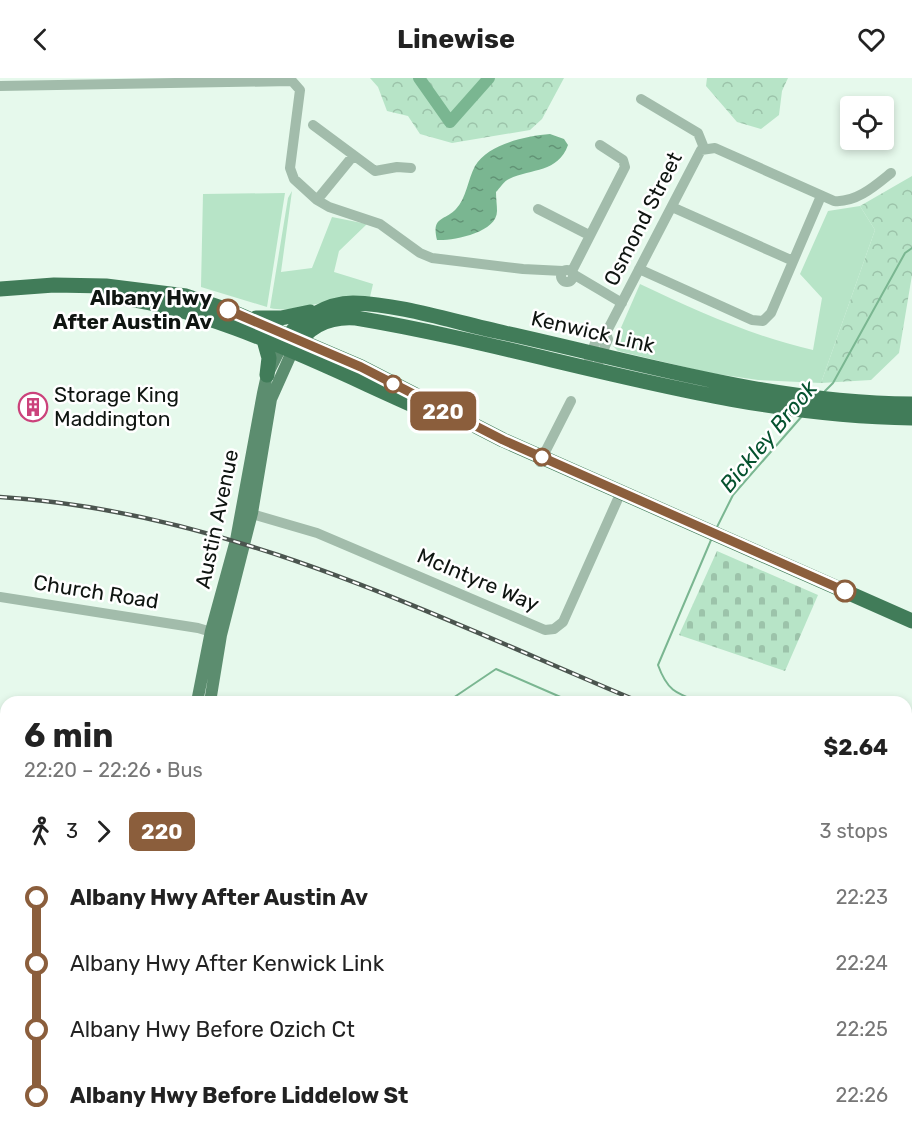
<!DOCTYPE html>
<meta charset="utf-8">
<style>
:root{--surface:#fff;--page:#f6f6f6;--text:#222;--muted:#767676}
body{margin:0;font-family:Rubik,sans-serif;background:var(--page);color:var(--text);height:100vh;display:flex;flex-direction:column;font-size:22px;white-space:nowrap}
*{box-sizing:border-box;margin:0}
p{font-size:20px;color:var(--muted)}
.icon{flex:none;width:33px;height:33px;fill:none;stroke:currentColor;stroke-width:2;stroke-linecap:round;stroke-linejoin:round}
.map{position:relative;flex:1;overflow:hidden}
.sheet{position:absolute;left:0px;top:618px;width:912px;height:444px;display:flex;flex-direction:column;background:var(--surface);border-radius:18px 18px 0 0;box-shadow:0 3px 9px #0003}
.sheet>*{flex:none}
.badge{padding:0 12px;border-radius:9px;font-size:21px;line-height:39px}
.tools{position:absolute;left:840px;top:18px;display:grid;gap:12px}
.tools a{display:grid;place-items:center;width:54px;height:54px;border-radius:6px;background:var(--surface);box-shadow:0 3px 9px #0003;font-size:30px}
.map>.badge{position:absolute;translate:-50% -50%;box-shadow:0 0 0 3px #fff}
.legs{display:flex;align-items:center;gap:9px;height:66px;padding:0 24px;font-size:20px}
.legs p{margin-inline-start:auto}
.headline{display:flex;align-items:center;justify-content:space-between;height:102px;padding:0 24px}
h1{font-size:33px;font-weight:700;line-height:45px}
ul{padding:0 24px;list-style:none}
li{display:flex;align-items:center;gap:21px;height:66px;font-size:22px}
li i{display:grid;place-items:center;width:9px;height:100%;margin:0 8px;background:currentColor}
li i::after{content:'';width:15px;height:15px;margin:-8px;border:4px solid;border-radius:50%;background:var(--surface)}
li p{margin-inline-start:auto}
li:first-child i{background:linear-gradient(#0000 50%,currentColor 0)}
li:last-child i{background:linear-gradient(currentColor 50%,#0000 0)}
header{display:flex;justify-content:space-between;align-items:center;height:78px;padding:0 24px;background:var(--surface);font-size:27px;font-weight:700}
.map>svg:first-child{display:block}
.grass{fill:#b7e4c7}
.forest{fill:url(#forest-crowns)}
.cemetery{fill:url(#cemetery-stones)}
.water{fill:url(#water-ripples)}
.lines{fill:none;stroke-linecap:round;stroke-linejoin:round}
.stream{stroke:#7ab691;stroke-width:2}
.river{stroke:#7ab691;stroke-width:12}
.minor{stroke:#a2bcab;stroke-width:10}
.major{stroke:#5c8d6f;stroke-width:12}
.highway{stroke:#417c59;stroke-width:15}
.rail-casing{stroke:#4b554f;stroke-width:4.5}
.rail{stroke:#fff;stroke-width:2;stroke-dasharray:7;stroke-linecap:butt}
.line-1-casing{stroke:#fff;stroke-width:14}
.line-1{stroke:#8b5e3c;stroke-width:9}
.stop-1-dot{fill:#fff;stroke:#8b5e3c;stroke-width:3}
.labels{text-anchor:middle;stroke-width:5;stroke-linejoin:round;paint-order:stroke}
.street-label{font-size:21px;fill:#0f1511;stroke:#fff}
.stop-label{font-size:21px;font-weight:bold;fill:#0f1511;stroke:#fff;text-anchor:end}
.poi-label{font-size:21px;fill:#0f1511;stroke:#fff;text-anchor:start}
.water-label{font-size:22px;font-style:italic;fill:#05522f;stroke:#fff}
</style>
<header><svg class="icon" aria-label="back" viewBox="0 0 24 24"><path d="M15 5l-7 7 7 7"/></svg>Linewise<svg class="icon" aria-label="heart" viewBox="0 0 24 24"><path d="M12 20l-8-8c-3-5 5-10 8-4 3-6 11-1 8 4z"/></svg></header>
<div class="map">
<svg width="912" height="1062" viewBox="0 0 912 1062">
<defs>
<pattern id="forest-crowns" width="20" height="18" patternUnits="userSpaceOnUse" patternTransform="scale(1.5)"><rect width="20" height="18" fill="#b7e4c7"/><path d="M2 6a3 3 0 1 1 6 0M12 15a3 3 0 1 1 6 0" fill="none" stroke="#9cc3aa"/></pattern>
<pattern id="cemetery-stones" width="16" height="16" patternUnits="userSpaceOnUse" patternTransform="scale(1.5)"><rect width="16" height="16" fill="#b7e4c7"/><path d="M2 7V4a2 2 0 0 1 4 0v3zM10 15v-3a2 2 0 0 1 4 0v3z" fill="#9cc3aa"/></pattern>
<pattern id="water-ripples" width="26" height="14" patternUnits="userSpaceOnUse" patternTransform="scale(1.5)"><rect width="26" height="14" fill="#7ab691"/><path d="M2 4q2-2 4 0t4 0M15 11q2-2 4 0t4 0" fill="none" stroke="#629375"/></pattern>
</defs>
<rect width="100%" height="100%" fill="#e6f9ec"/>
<!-- grass -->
<path class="grass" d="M 292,113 L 281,194 L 312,190 L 332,139 L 367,146 L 339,173 L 334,194 L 373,206 L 370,219 C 334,215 301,237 270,230 L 288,120 Z
M 285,115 L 267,229 L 201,209 L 203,116 Z
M 860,128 L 875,152 L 821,305 L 758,302 L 710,295 L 618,273 L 613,268 L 640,206 C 697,233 752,258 813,272 L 822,220 L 800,196 L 828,133 Z"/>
<!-- forest -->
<path class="forest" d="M 370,0 L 564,0 L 542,41 L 530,52 L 452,65 L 420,56 L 408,38 L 387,33 L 378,9 Z
M 707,0 L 788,0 L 782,13 L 779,37 L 761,51 L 737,44 L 706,8 Z
M 912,98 L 912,197 L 899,275 L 871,302 L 821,305 L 875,152 L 860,128 Z"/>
<!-- cemetery -->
<path class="cemetery" d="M 717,473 L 818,517 L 785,593 L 679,557 Z"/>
<!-- water -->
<path class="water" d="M 550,56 L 564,61 L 568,67 C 558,95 532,90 509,101 C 504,103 500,110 496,114 C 496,121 497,127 497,133 C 497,155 452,163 437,162 C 431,138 445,143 456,131 C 466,121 468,101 475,88 C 488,66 526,58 550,56 Z"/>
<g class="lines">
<!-- stream -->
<path class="stream" d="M 825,313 L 833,305 L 905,175 L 912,170
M 716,451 L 733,417 L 803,337
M 447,624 L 496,591 L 572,624
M 699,624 C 675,615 667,612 658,587 L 711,462
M 0,762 L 6,763
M 5,1062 L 6,1054"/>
<!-- river -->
<path class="river" d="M 419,0 L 450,44 L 489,0"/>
<!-- minor -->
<path class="minor" d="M 0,8 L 292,3 L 300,12 L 290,90 L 294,101 L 317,122 L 329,129 L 380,146 L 420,175 L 432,180 L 523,191 L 563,193
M 641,21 L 698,55 L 704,70
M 313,47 L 375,93 L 397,89 L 411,90
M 317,122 L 353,78
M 672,129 L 793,183
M 538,131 L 589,157
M 639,191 L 752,242 L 763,243 L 771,235 L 821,118
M561 198a6 6 0 1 1 12 0a6 6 0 1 1-12 0Z
M 572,193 L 625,89 L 623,82 L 600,67
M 573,196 L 622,225
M 589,281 L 595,265 L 606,255 L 701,72 L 715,70 L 834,123 C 856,125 875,108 891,95
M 599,283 L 608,261 L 606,255
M 540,384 L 571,323
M 245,434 L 317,455 L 545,552 L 554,551 L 563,544 L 621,414
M 0,519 L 198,550 L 218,556
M 0,665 L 6,666
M 906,773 L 912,775
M 906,868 L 912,869
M 906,963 L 912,964
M 229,1056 L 230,1062
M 721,1056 L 758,1062
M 620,1062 L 623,1056"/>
<!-- major -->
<path class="major" d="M 197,624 L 211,553 L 236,462 L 263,315 L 267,297 L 281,269
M 210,624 L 221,557 L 252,435 L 271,321 L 292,274
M 130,1062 L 131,1056
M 141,1062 L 141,1056"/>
<!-- highway -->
<path class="highway" d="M 0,211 L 54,207 L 106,208 L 186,218 L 228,232 L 361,289 L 503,362 L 912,543
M 102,218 C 204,225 324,288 417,329
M 256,240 L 281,240 L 310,234
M 264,262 L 269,280 L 267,297
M 284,264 C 297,242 328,225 353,225 C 401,226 457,245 505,255 C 642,285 770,325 912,326
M 295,270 C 309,247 330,238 356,240 C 542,271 722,338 912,340"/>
<!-- rail casing -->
<g class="rail-casing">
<path id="rail" d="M 0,419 C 227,433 434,538 640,624
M 906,741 L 912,743"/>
</g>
<!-- rail -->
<use href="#rail" class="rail"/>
</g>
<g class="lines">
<!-- line-1 casing -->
<g class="line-1-casing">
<path id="line-1" d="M 228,232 L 361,289 L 503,362 L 845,513"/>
</g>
<!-- line-1 -->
<use href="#line-1" class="line-1"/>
</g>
<!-- icons -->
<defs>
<g id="building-ring" transform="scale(1.5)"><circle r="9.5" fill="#fff" stroke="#cb427b" stroke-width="1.5"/><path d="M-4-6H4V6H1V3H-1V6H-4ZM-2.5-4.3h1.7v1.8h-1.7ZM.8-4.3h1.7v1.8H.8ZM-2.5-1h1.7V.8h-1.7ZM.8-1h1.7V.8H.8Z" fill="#cb427b"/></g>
</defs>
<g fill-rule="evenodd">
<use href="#building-ring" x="33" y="329"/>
</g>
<!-- markers -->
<g class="stop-1-dot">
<circle cx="228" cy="232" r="10"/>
<circle cx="393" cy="306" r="8"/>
<circle cx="542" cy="379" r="8"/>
<circle cx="845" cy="513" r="10"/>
</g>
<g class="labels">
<!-- street labels -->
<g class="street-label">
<text transform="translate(643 141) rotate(-63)" y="7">Osmond Street</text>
<text transform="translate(593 254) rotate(13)" y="7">Kenwick Link</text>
<text transform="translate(217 441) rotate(-78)" y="7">Austin Avenue</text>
<text transform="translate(478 502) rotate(23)" y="7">McIntyre Way</text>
<text transform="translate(96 514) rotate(9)" y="7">Church Road</text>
</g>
<!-- stop labels -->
<g class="stop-label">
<text x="212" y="227">Albany Hwy<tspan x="212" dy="24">After Austin Av</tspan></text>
</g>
<!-- poi labels -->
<g class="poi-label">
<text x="54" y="324">Storage King<tspan x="54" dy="24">Maddington</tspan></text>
</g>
<!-- water labels -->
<g class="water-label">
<text transform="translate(768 358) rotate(-50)" y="8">Bickley Brook</text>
</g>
</g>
</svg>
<div class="tools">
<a><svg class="icon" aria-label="locate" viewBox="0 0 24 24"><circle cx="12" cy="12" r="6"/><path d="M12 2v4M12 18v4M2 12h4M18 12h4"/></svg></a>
</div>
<b class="badge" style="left:443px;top:333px;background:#8b5e3c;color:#fff">220</b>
<section class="sheet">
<div class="headline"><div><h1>6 min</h1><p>22:20 – 22:26 · Bus</p></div><b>$2.64</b></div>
<div class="legs"><svg class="icon" aria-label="walk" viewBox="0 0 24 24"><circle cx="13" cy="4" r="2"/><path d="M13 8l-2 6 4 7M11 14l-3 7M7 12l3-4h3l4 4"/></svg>3<svg class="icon" aria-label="forward" viewBox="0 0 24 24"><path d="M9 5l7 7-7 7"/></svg><b class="badge" style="background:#8b5e3c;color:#fff">220</b><p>3 stops</p></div>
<ul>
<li><i style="color:#8b5e3c"></i><b>Albany Hwy After Austin Av</b><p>22:23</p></li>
<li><i style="color:#8b5e3c"></i><span>Albany Hwy After Kenwick Link</span><p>22:24</p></li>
<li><i style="color:#8b5e3c"></i><span>Albany Hwy Before Ozich Ct</span><p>22:25</p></li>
<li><i style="color:#8b5e3c"></i><b>Albany Hwy Before Liddelow St</b><p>22:26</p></li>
</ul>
</section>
</div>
